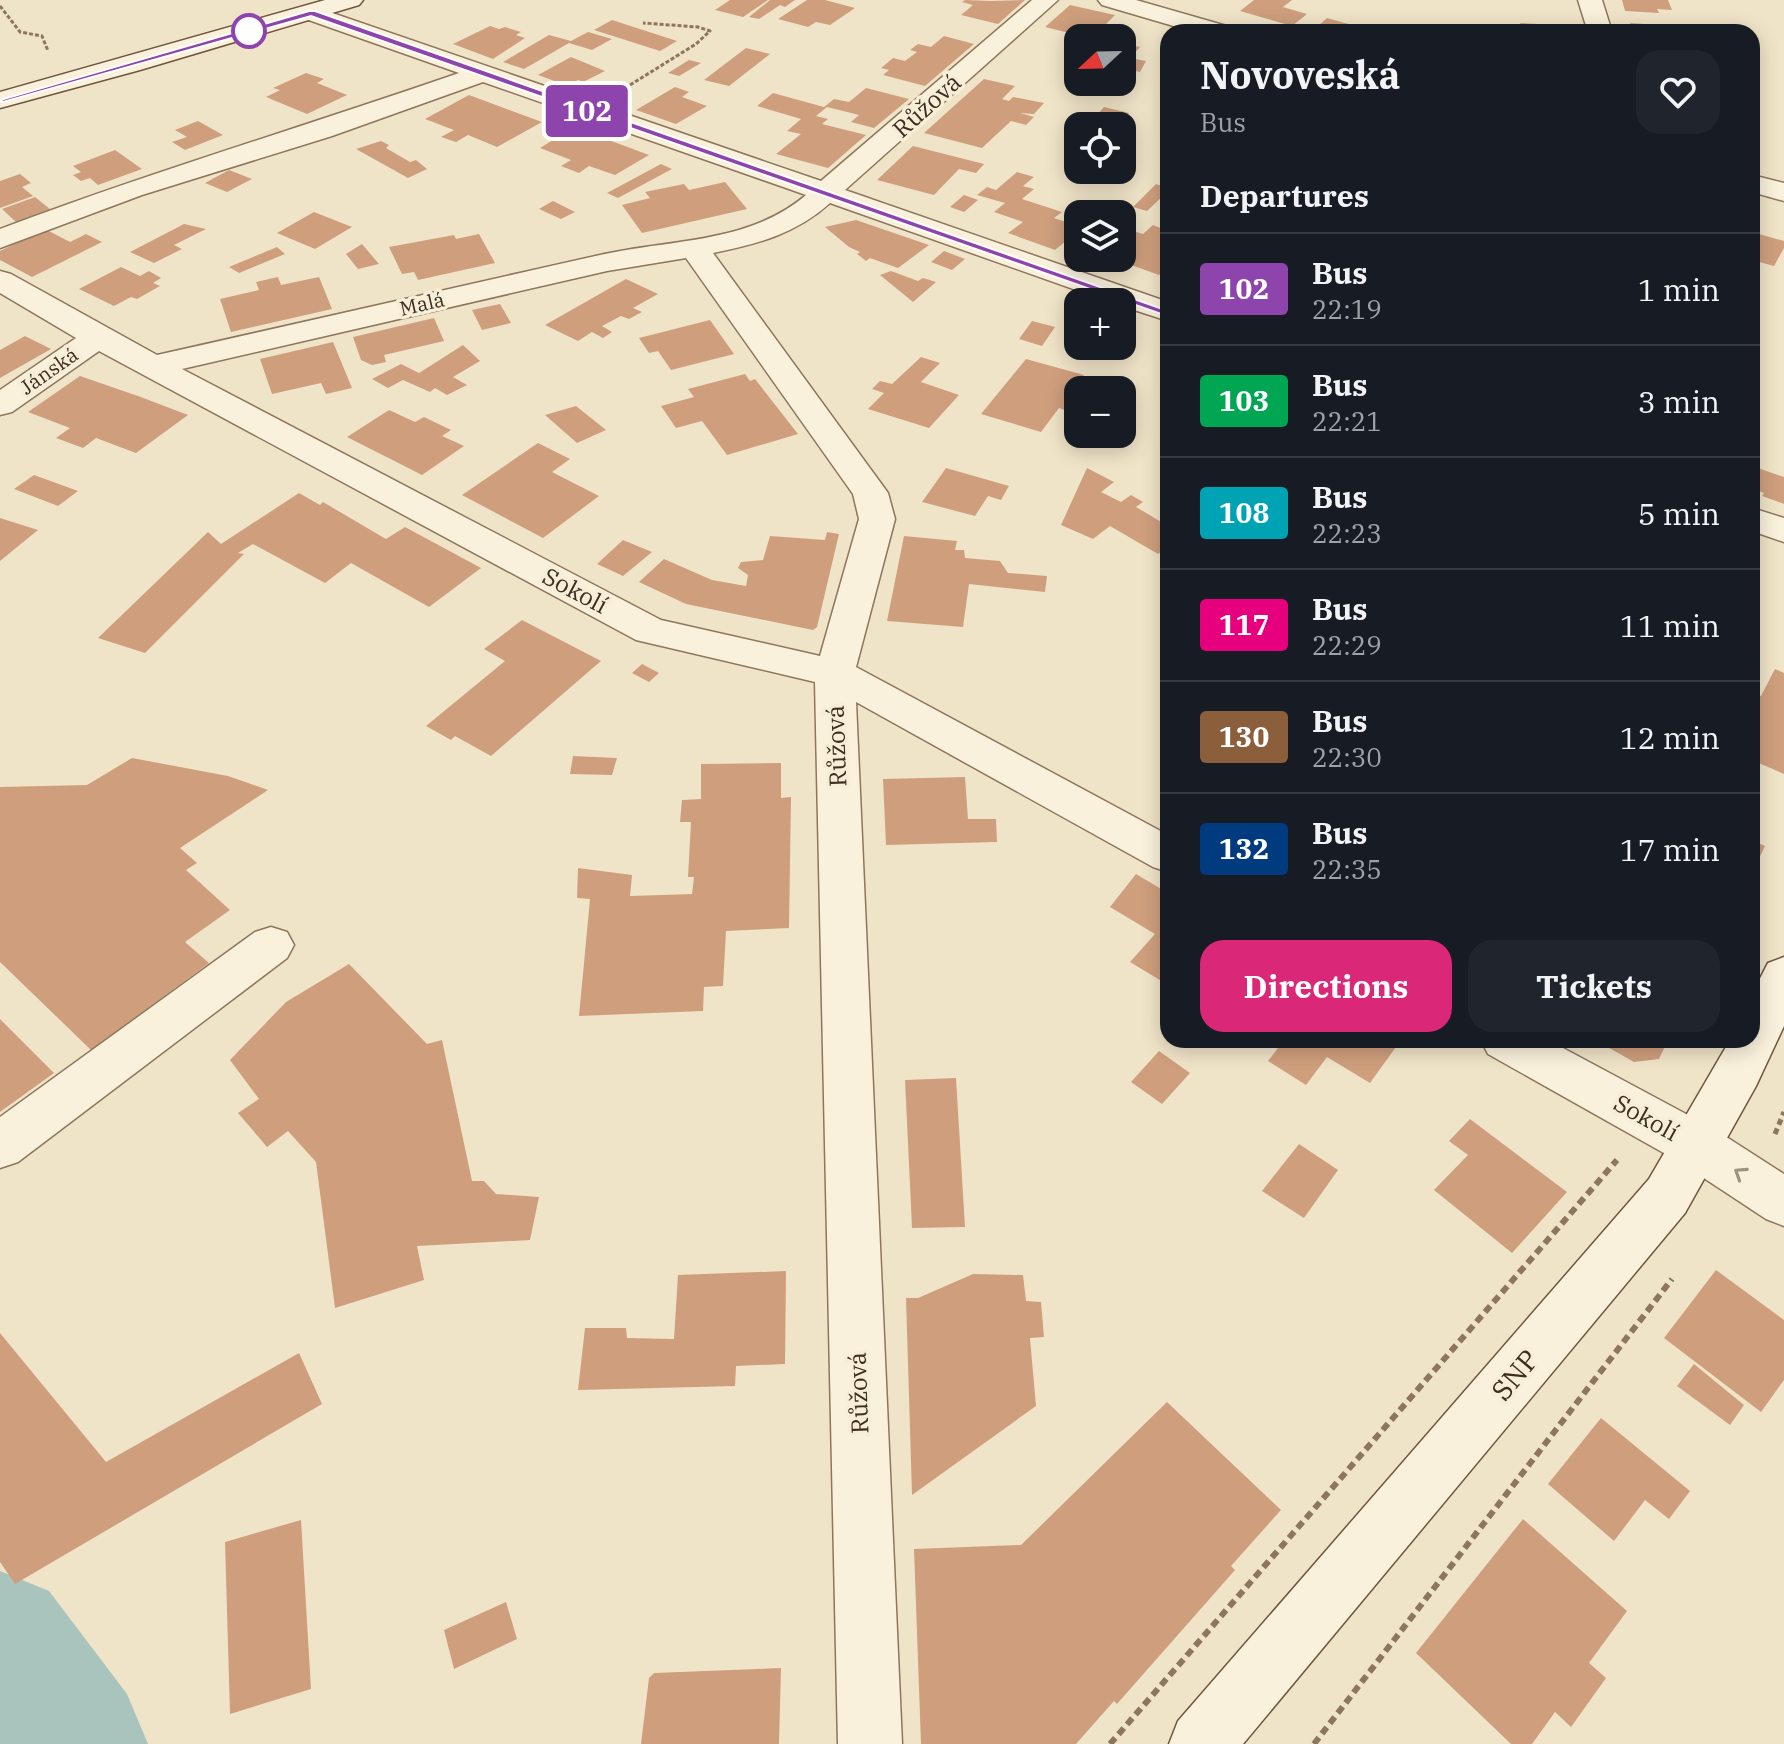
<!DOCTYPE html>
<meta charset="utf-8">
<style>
:root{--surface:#171b24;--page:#20242c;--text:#f1f3f6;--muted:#9ea1a6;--line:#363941;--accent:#db2777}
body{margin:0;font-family:"IBM Plex Serif",serif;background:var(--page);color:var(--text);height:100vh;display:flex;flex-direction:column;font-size:30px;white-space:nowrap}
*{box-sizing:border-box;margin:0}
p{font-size:26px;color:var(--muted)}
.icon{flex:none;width:44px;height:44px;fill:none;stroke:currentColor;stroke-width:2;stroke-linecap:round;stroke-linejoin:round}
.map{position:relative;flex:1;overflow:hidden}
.panel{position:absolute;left:1160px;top:24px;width:600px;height:1024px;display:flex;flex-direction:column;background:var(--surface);border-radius:24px;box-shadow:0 4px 20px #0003}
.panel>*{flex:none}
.badge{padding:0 16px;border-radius:6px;font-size:28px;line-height:52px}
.needle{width:52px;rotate:248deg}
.fabs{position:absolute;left:1064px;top:24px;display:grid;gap:16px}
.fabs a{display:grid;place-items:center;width:72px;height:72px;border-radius:16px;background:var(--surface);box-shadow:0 4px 20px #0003;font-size:40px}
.map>.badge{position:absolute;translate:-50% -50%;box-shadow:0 0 0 4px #fff}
h2{padding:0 40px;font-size:30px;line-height:72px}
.round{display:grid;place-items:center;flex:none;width:84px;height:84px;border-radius:24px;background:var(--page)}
.headline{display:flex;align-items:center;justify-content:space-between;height:136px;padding:0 40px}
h1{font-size:38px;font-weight:700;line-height:60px}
.button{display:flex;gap:16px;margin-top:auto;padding:16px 40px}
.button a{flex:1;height:92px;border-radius:24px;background:var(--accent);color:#fff;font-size:32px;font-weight:700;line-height:92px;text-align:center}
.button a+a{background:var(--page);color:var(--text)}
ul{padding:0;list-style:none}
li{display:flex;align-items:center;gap:24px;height:112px;padding:0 40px;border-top:2px solid var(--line)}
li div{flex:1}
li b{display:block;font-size:30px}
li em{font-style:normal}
li .badge{min-width:88px;font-weight:700;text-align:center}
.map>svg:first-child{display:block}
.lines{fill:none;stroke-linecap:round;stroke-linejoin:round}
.river{fill:#a9c4bc;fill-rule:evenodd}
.building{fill:#cf9f7d}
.street-casing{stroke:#8d765c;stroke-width:3}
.secondary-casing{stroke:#6f573f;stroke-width:3}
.path-far2{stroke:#8d765c;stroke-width:3;stroke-dasharray:4 2;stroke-linecap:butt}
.path-far1{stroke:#8d765c;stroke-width:5;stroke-dasharray:6 4;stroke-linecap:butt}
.path{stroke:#8d765c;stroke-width:6;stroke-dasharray:8 5;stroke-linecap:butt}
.street{fill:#faf1dc;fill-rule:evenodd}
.secondary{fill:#faf1dc;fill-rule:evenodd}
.oneway{stroke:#9c907e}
.line{fill:#8e44ad;stroke:#fff;stroke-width:2}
.stop-dot{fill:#fff;stroke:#8e44ad;stroke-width:4}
.labels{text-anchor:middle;stroke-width:7;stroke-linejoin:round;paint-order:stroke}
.far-street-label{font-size:20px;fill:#3d2e20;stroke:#f7eed8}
.street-label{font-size:24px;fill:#3d2e20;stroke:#f7eed8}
.near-street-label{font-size:28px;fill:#3d2e20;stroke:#f7eed8}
</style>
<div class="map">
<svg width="1784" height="1744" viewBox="0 0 1784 1744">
<rect width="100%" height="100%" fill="#f0e4c8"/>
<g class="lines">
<!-- river -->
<path class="river" d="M 0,1571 L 49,1591 L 127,1694 L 148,1744 L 0,1744 Z"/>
</g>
<!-- building -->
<path class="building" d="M 730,0 L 768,0 L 743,17 L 715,10 Z
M 770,0 L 795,0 L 785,7 L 780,5 L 759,19 L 749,17 Z
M 807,0 L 825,0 L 855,8 L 830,25 L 816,22 L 808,27 L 778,19 Z
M 965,0 L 990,1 L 1025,0 L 998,24 L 961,15 L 973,5 L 962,2 Z
M 1254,0 L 1292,0 L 1283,7 L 1307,14 L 1292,26 L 1240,11 Z
M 1622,0 L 1668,0 L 1672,10 L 1657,9 L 1659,13 L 1625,11 Z
M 1070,5 L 1115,15 L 1098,32 L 1111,34 L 1107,38 L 1090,38 L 1045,27 Z
M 1327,18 L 1352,25 L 1345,32 L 1316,28 Z
M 612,20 L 677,41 L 660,51 L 594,30 Z
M 1520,23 L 1573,26 L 1576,32 L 1523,32 Z
M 1630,23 L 1675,26 L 1677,32 L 1632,32 Z
M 490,26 L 499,29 L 505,27 L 521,32 L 516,35 L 525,38 L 493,59 L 453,44 Z
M 588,32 L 612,39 L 592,50 L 569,43 L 524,69 L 503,62 L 549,35 L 571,41 Z
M 944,36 L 974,44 L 925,86 L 883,75 L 889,70 L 881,68 L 893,58 L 905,61 L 917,52 L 910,50 L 918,44 L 931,47 Z
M 1125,44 L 1140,47 L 1130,58 L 1146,61 L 1140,72 L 1122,68 Z
M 746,48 L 770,54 L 729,86 L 704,80 Z
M 571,57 L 605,71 L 583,82 L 578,80 L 568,86 L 538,75 Z
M 689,60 L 701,63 L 679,76 L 668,73 Z
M 306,73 L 324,79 L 317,83 L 347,95 L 307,114 L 266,97 L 280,90 L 273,88 Z
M 984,79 L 1015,86 L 1002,99 L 1009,101 L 1013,97 L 1044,103 L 1034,114 L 1020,113 L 1034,117 L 1026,125 L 1011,121 L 982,148 L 924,133 Z
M 675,87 L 689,92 L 682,97 L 707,106 L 676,124 L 636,110 Z
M 866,88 L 909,99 L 874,128 L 851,122 L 859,115 L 827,107 L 816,116 L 828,119 L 822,124 L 866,135 L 828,168 L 776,154 L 801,134 L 787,131 L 801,119 L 757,106 L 773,93 L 824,107 L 834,99 L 849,102 Z
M 469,95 L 542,122 L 497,147 L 468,135 L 456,142 L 441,137 L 454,130 L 425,119 Z
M 1104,107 L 1129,113 L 1118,126 L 1087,126 Z
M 198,121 L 223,135 L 185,150 L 172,142 L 187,137 L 175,130 Z
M 574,127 L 649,155 L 615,175 L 589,166 L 579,173 L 561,166 L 571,160 L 540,148 Z
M 381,141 L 389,145 L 386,148 L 410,162 L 416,160 L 427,169 L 408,178 L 356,149 Z
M 913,146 L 984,164 L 976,173 L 959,169 L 934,195 L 877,180 Z
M 115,150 L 142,169 L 98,185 L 90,178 L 81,181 L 73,175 L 81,172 L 73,166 Z
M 661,164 L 672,169 L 618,198 L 607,193 Z
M 229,170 L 252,179 L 227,192 L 205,183 Z
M 1017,172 L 1034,177 L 1023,186 L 1034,189 L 1022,199 L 1062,212 L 1054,218 L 1078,226 L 1078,231 L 1055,250 L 1008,233 L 1023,222 L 994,212 L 1005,203 L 977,195 L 987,187 L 996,190 Z
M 20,174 L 31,183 L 22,187 L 33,196 L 0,208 L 0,181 Z
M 725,182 L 747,209 L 642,233 L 622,205 L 650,198 L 645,192 L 684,184 L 689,190 Z
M 1156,184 L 1168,188 L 1168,195 L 1165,194 L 1147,211 L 1133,207 Z
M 964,195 L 978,200 L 964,212 L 950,207 Z
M 35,197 L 50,209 L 16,222 L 2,209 Z
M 553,201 L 575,212 L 561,219 L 539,209 Z
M 314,212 L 352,227 L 315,249 L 277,233 Z
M 856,220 L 929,245 L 898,268 L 870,258 L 866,261 L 857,254 L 860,252 L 849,247 L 825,227 Z
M 184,224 L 206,229 L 174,245 L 182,249 L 154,263 L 130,252 Z
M 1153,225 L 1168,231 L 1168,267 L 1159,275 L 1112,258 L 1122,258 L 1125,249 L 1122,248 L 1122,234 L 1130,230 L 1143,234 Z
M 45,229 L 70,242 L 86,234 L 102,242 L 32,277 L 0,260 L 0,251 Z
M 1752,232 L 1784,241 L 1784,248 L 1774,266 L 1752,260 Z
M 479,234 L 495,263 L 418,280 L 414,272 L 402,274 L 389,247 L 454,235 L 456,239 Z
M 362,244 L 379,264 L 358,269 L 346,254 Z
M 277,247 L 285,254 L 239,273 L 229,267 Z
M 944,251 L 965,259 L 952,270 L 931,262 Z
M 121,267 L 140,276 L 149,271 L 161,278 L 153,283 L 160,286 L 137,299 L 131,297 L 114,306 L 79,289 Z
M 891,271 L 918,281 L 923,278 L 936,282 L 913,302 L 880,275 Z
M 278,277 L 281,285 L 319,277 L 332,309 L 231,332 L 220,299 L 259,290 L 256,282 Z
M 626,279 L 658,294 L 633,308 L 642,312 L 629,319 L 621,316 L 602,326 L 612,332 L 603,338 L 592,332 L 578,341 L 545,325 Z
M 500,304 L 511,323 L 482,330 L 472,310 Z
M 434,318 L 444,341 L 384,355 L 386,362 L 372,365 L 361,360 L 353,337 Z
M 710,320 L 734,354 L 671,370 L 658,351 L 649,353 L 639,338 Z
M 1032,321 L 1055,327 L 1042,346 L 1019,339 Z
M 25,336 L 51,349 L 0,378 L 0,350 Z
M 333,342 L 352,388 L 326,394 L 321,383 L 272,394 L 260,359 Z
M 463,345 L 480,361 L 453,377 L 467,385 L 447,395 L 435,388 L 430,392 L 403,380 L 388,388 L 372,379 L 401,364 L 419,373 Z
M 921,357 L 940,363 L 921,382 L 959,395 L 929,428 L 868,409 L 884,393 L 872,389 L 880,381 L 892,384 Z
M 1026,359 L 1084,375 L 1066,399 L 1077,402 L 1070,412 L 1059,408 L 1041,432 L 981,414 Z
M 745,374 L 750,381 L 755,379 L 798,434 L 727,455 L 702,421 L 676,428 L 661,406 L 694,397 L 688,389 Z
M 80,376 L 138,396 L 188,415 L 136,453 L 96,438 L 83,448 L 56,438 L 70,428 L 28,412 Z
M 576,406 L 606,430 L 577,443 L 545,415 Z
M 389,410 L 415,422 L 424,417 L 451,430 L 442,436 L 464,446 L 422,475 L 347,437 Z
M 538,443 L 570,459 L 552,472 L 599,496 L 543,538 L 462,495 Z
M 1752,466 L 1784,477 L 1784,504 L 1762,496 L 1764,493 L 1752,489 Z
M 946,468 L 1009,486 L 1001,500 L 988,496 L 975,516 L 922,502 Z
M 1087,468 L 1114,482 L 1101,492 L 1121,502 L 1131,495 L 1143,502 L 1136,507 L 1168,526 L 1168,546 L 1158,554 L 1110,526 L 1093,539 L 1061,525 Z
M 34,475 L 78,491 L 58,506 L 14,489 Z
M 299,493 L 320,505 L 323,502 L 386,539 L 405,527 L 481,568 L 429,607 L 351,563 L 325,583 L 253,544 L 238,553 L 244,554 L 145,653 L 98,638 L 208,532 L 221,544 Z
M 0,518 L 38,530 L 0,561 Z
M 827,532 L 839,534 L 817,627 L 813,630 L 686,604 L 639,582 L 664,559 L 712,580 L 746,586 L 748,575 L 738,568 L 741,562 L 763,560 L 770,536 L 825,540 Z
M 904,536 L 957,541 L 955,550 L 964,550 L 965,558 L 1000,561 L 1008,573 L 1047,576 L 1045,592 L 969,584 L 963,627 L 887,621 Z
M 623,540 L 652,552 L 623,576 L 597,564 Z
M 522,620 L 601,661 L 491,756 L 455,736 L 451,740 L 426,726 L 505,661 L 484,649 Z
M 642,664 L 659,673 L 649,682 L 632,673 Z
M 1775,669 L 1784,673 L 1784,774 L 1752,760 L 1752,692 L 1761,696 Z
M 573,756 L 617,758 L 612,775 L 570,774 Z
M 132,758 L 228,776 L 268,790 L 180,848 L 197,863 L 186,870 L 230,910 L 185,942 L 209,963 L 91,1050 L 0,962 L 0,787 L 87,785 Z
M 781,763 L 781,798 L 791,797 L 789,928 L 726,931 L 723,986 L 704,987 L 703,1011 L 579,1016 L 590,899 L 577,898 L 578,868 L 632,875 L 630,896 L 692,894 L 694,877 L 688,877 L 691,822 L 680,822 L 682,800 L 701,799 L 701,764 Z
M 965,777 L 968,819 L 996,819 L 997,842 L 886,845 L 883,779 Z
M 1752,840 L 1765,846 L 1752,873 Z
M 1136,874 L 1168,893 L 1168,985 L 1130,962 L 1155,934 L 1110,907 Z
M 349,964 L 427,1044 L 442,1040 L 472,1181 L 484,1181 L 496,1194 L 539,1197 L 530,1240 L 417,1246 L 424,1280 L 335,1308 L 316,1162 L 288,1131 L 267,1147 L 238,1113 L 259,1099 L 230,1060 L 286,1002 Z
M 0,1019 L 54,1073 L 0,1112 Z
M 1284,1040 L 1401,1040 L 1370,1083 L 1327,1057 L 1306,1085 L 1268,1061 Z
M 1595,1040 L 1668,1040 L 1659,1059 L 1634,1062 Z
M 1159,1051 L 1190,1073 L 1162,1104 L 1131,1082 Z
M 956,1078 L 965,1227 L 912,1228 L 905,1080 Z
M 1470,1119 L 1567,1192 L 1512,1253 L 1434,1190 L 1468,1155 L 1449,1141 Z
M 1299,1144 L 1338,1170 L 1304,1218 L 1262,1191 Z
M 1716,1270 L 1784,1320 L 1784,1380 L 1761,1412 L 1664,1338 Z
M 786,1271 L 785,1364 L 736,1366 L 735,1386 L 578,1390 L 585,1328 L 626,1328 L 627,1338 L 674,1339 L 678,1275 Z
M 973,1274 L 1023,1275 L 1026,1301 L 1041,1302 L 1044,1337 L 1030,1338 L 1036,1406 L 912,1495 L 906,1298 L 918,1298 Z
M 0,1333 L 106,1462 L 299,1353 L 322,1404 L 15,1584 L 0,1562 Z
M 1694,1364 L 1744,1405 L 1730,1425 L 1677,1386 Z
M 1167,1402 L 1281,1510 L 1231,1566 L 1235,1570 L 1117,1704 L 1114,1701 L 1076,1744 L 921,1744 L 914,1549 L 1021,1545 Z
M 1601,1418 L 1690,1491 L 1669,1519 L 1645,1500 L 1614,1541 L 1548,1484 Z
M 1523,1519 L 1627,1611 L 1589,1663 L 1606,1678 L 1571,1727 L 1555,1712 L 1532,1744 L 1511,1744 L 1416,1653 Z
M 301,1520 L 311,1689 L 230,1714 L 225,1542 Z
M 506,1602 L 517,1639 L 454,1669 L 444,1630 Z
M 781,1668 L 779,1744 L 641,1744 L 649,1678 L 654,1673 Z"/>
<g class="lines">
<!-- street casing -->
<g class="street-casing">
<path id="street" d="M 1032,0 L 1058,0 L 845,190 L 1168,302 L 1168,321 L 1122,306 L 1122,302 L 1110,302 L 830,203 C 796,234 757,244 713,253 L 888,493 L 895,519 L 856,667 L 1168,835 L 1168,872 L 1153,867 L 856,702 L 902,1744 L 838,1744 L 815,682 L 636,640 L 99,351 L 12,412 L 0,415 L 0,390 L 76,338 L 0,293 L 0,271 L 11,274 L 157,355 C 304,322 452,288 600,255 C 669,239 749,244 806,195 L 483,82 L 332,136 L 142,195 L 0,248 L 0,229 C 151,172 306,126 459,73 L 303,18 L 300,13 L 303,8 L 312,6 L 821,181 ZM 686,258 L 853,494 L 859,519 L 820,656 L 661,620 L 182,369 L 607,271 Z
M 1098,0 L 1136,0 L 1230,27 L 1233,32 L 1194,32 L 1102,5 Z
M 1578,0 L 1602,0 L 1612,32 L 1588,32 Z
M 1752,175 L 1784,183 L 1784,201 L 1752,192 Z
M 1752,508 L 1784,518 L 1784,542 L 1752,531 Z
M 271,927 L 287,932 L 294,945 L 287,958 L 18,1162 L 0,1168 L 0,1117 L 255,932 Z
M 1481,1040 L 1548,1040 L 1714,1129 L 1784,1174 L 1784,1226 L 1766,1219 L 1678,1161 L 1488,1054 Z"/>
</g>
<!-- secondary casing -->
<g class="secondary-casing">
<path id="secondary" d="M 325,0 L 363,0 L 359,5 L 140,70 L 0,108 L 0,92 Z
M 1784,957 L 1784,1026 L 1756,1086 L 1685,1213 L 1243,1744 L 1169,1744 L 1178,1721 L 1649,1179 L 1730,1040 L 1752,1040 L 1752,994 L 1768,963 Z"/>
</g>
<!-- path-far2 -->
<path class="path-far2" d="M 0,6 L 20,32 L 42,36 L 48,51
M 630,85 L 696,44 L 710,31 L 698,27 L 643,23"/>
<!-- path-far1 -->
<path class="path-far1" d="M 1775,1134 L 1784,1112"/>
<!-- path -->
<path class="path" d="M 1110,1744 L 1617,1160
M 1314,1744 L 1672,1279"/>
<!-- street -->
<use href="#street" class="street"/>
<!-- secondary -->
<use href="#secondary" class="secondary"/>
</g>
<!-- one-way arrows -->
<defs><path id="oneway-chevron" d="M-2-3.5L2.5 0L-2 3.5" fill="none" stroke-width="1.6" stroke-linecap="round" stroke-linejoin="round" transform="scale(2)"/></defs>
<use class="oneway" href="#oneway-chevron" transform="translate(1740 1173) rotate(-147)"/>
<!-- line -->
<path class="line" d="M 309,11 L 315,11 L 1174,313 L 1164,315 L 311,16 L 3,102 L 0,100 Z"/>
<!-- markers -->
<circle class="stop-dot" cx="249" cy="31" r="16"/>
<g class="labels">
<!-- far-street labels -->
<g class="far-street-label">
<text transform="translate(422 304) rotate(-13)" y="7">Malá</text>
<text transform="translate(49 371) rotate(-35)" y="7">Jánská</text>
</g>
<!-- street labels -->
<g class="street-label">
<text transform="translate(927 106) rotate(-42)" y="8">Růžová</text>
<text transform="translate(575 591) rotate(28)" y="8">Sokolí</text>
<text transform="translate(837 746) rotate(-92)" y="8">Růžová</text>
<text transform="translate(1646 1118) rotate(29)" y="8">Sokolí</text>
<text transform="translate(859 1393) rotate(-92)" y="8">Růžová</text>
</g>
<!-- near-street labels -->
<g class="near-street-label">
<text transform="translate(1515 1375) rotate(-50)" y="10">SNP</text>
</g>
</g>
</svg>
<div class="fabs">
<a><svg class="needle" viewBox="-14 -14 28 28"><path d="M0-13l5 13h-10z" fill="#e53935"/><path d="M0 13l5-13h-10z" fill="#9ea1a6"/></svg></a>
<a><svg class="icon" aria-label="locate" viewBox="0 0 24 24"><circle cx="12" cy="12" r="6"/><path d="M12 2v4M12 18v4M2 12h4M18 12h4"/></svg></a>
<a><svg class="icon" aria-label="layers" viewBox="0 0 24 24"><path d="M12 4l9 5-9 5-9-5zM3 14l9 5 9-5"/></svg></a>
<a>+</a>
<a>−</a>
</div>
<b class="badge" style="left:587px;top:111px;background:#8e44ad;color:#fff">102</b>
<section class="panel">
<div class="headline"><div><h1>Novoveská</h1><p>Bus</p></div><a class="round"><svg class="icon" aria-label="heart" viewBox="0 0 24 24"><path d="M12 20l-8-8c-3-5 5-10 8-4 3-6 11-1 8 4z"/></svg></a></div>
<h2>Departures</h2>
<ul>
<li><span class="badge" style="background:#8e44ad;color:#fff">102</span><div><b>Bus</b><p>22:19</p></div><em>1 min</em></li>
<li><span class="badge" style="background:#00a651;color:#fff">103</span><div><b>Bus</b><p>22:21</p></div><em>3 min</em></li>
<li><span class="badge" style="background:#00a3b4;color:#fff">108</span><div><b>Bus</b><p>22:23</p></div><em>5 min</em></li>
<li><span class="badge" style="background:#e6007e;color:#fff">117</span><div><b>Bus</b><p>22:29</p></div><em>11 min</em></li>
<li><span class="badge" style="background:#8b5e3c;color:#fff">130</span><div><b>Bus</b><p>22:30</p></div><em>12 min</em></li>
<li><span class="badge" style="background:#003b80;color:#fff">132</span><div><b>Bus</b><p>22:35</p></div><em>17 min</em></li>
</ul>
<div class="button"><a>Directions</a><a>Tickets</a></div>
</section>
</div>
